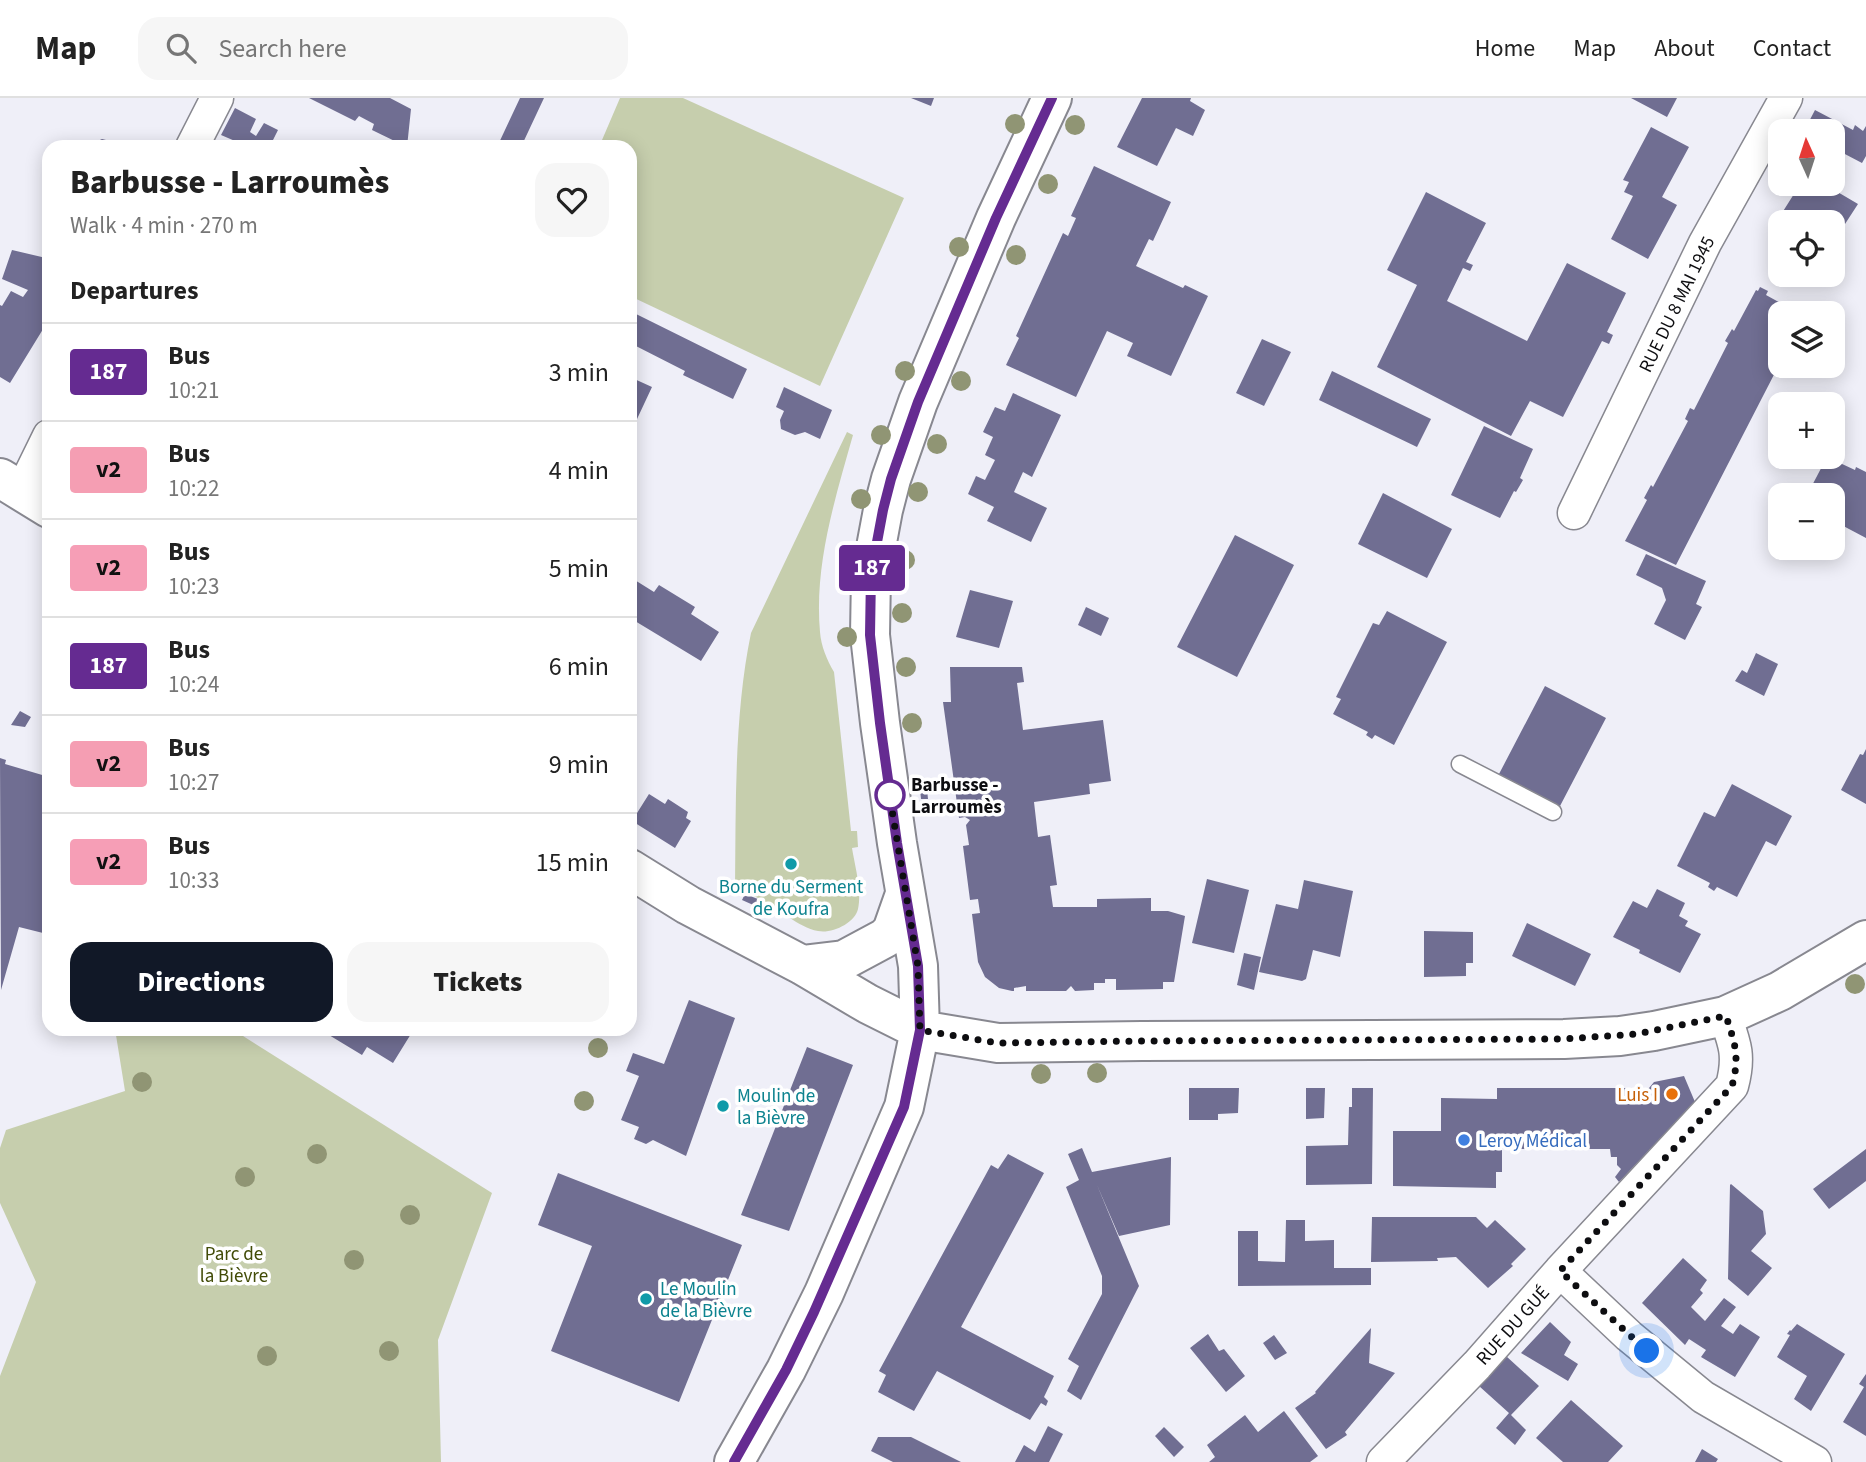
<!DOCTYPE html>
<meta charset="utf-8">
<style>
:root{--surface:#fff;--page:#f6f6f6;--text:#222;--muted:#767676;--line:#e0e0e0;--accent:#111827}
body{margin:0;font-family:"Source Sans 3",sans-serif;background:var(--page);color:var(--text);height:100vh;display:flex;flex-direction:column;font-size:26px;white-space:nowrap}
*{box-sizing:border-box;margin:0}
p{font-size:23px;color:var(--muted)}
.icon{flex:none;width:38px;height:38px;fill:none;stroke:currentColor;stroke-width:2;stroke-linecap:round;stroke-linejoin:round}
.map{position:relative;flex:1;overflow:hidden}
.side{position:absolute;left:42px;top:42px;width:595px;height:896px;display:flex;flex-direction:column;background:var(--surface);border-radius:21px;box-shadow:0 4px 18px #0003}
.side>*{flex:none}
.badge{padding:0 14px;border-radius:5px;font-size:24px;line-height:46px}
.needle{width:46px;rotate:357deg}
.tools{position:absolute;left:1768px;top:21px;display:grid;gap:14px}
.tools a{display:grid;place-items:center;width:77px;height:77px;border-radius:14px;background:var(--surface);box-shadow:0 4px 18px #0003;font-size:35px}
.you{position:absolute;width:35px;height:35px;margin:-18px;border:5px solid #fff;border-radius:50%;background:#1a73e8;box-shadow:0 0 0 10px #1a73e833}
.map>.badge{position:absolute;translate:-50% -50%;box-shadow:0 0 0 4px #fff}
h2{padding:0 28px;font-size:26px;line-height:63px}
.round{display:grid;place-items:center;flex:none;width:74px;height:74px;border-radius:21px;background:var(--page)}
.head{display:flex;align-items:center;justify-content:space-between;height:119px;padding:0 28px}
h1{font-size:33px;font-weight:800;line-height:52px}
.cta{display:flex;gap:14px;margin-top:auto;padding:14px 28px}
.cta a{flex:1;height:80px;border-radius:21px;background:var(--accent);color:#fff;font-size:28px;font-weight:800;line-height:80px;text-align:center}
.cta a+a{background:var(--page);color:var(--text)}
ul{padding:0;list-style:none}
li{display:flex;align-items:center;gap:21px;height:98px;padding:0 28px;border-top:2px solid var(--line)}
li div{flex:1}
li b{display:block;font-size:26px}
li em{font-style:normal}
li .badge{min-width:77px;font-weight:700;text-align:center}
header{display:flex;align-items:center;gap:42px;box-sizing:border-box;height:98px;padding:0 35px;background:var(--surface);border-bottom:2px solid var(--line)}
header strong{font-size:33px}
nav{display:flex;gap:38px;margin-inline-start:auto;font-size:24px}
.search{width:490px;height:63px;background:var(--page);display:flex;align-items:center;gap:18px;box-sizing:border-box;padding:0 24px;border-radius:21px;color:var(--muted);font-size:26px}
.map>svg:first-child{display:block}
.green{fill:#c6cead}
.building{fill:#706e92}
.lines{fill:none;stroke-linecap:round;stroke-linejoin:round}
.service-casing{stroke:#888890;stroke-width:19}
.minor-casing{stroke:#888890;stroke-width:35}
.secondary-casing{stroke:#888890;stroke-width:42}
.service{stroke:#fff;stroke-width:16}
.minor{stroke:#fff;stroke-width:32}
.secondary{stroke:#fff;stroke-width:38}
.tree{fill:#909574}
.line-casing{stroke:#fff;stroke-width:16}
.line{stroke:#652b91;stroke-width:10}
.walk{stroke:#0d0d10;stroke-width:7;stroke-dasharray:0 12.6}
.stop-dot{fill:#fff;stroke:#652b91;stroke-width:3.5}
.culture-dot{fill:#0f9aa8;stroke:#fff;stroke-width:2.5}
.food-dot{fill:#e8710a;stroke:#fff;stroke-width:2.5}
.shop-dot{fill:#3f7fe0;stroke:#fff;stroke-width:2.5}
.labels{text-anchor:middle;stroke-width:7;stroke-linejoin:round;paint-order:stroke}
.street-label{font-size:19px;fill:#0d0d10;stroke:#fff}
.stop-label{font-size:19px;font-weight:bold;fill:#0d0d10;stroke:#fff;text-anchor:start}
.culture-label{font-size:19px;fill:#0d838f;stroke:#fff;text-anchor:start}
.food-label{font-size:19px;fill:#c56008;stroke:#fff;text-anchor:end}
.shop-label{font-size:19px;fill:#366cbe;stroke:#fff;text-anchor:start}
.park-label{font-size:19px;fill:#424c08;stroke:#fff}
</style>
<header>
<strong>Map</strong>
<div class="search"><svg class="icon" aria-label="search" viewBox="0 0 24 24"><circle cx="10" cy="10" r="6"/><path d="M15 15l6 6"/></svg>Search here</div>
<nav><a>Home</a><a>Map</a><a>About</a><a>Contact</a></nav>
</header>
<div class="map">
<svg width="1866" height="1364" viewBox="0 0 1866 1364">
<rect width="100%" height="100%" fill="#efeff8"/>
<!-- green -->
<path class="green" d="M 620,0 L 683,0 L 904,100 L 820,288 L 630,198 L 630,49 L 599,49 Z
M 847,334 L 853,337 C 835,401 814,467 820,534 C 821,548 827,562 834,574 L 851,733 L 857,733 L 858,749 L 852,750 C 855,769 862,792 858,811 C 855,825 832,836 818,833 C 797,829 779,810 760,801 C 752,797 743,793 735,790 C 736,706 734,617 751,535 Z
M 115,931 L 232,931 L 492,1095 L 438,1242 L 441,1364 L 0,1364 L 0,1278 L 36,1184 L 0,1105 L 0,1050 L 6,1032 L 125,993 Z"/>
<!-- building -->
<path class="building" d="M 309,0 L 390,0 L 411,11 L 407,49 L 372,32 L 374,26 L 359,18 L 355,23 Z
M 520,0 L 544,0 L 521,49 L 497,49 Z
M 911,0 L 934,0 L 931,8 Z
M 1142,0 L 1191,0 L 1190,3 L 1205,12 L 1193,38 L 1176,30 L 1157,68 L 1117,49 Z
M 1631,0 L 1677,0 L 1667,19 Z
M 235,10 L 256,21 L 250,34 L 256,38 L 264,25 L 278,32 L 272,44 L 280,49 L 240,49 L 242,46 L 221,37 Z
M 1815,12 L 1853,32 L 1855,27 L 1863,33 L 1866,28 L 1866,58 L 1862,65 L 1841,54 L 1832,71 L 1832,33 L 1804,33 Z
M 1651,29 L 1689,49 L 1662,99 L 1677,107 L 1648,161 L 1611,141 L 1633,98 L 1624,94 L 1629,84 L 1623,82 Z
M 102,41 L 130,48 L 130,49 L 85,49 Z
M 1094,68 L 1171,104 L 1153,143 L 1149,141 L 1136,168 L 1183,190 L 1185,187 L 1208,198 L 1171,278 L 1127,258 L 1133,245 L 1107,233 L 1076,299 L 1006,267 L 1019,240 L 1016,238 L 1063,135 L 1068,138 L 1076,120 L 1071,118 Z
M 1811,86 L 1824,86 L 1858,106 L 1832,146 L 1832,124 L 1780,124 L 1780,129 L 1775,126 L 1799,88 L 1807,93 Z
M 1426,94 L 1486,125 L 1466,164 L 1473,167 L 1470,173 L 1463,170 L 1447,203 L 1527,243 L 1567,165 L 1626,195 L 1607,234 L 1613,237 L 1609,246 L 1602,243 L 1563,319 L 1530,303 L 1511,338 L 1377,269 L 1417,187 L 1387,172 Z
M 12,152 L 46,160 L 44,164 L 49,166 L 49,212 L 44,220 L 48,223 L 10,285 L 0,279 L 0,207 L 2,208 L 11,193 L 23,199 L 28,192 L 2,181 Z
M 1760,189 L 1768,193 L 1766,197 L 1799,215 L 1780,215 L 1780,265 L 1676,467 L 1625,443 L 1647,402 L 1644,400 L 1651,387 L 1653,389 L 1688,323 L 1685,321 L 1690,310 L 1694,312 L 1728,245 L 1725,243 L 1732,231 L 1734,233 L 1756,192 L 1758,193 Z
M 630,213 L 747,271 L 733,301 L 683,277 L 685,273 L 630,245 Z
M 1262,241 L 1291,254 L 1264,308 L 1236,295 Z
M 1332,273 L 1431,321 L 1417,349 L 1319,302 Z
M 630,279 L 652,289 L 630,336 Z
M 784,289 L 832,312 L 820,341 L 805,334 L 795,337 L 781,331 L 780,322 L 784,313 L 776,309 Z
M 1013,295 L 1061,317 L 1032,379 L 1023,374 L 1014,394 L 1047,410 L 1031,444 L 987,423 L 994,409 L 968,396 L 976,378 L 985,382 L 995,362 L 985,357 L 993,339 L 983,334 L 995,309 L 1005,313 Z
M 1484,328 L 1533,351 L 1520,380 L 1523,382 L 1516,394 L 1514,393 L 1500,420 L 1451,397 Z
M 1827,359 L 1855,372 L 1856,369 L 1866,374 L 1866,440 L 1832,422 L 1832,397 L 1807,397 Z
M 1383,395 L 1452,431 L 1427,480 L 1358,446 Z
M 1235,437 L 1294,467 L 1237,579 L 1177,549 Z
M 1646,456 L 1706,483 L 1696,506 L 1702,509 L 1685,542 L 1654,526 L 1666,502 L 1662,490 L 1636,477 Z
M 630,479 L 654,494 L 659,487 L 695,509 L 691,516 L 719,534 L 701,563 L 630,520 Z
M 970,492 L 1013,503 L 999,550 L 956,539 Z
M 1086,509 L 1109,520 L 1101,538 L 1078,527 Z
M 1387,513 L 1447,544 L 1394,647 L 1375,637 L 1372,641 L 1366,637 L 1368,634 L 1333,616 L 1341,601 L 1336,599 L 1373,525 L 1379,527 Z
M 1756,555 L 1778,566 L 1764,598 L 1735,583 L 1742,572 L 1747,575 Z
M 950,569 L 1022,569 L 1024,584 L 1017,585 L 1023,632 L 1103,622 L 1111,683 L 1089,686 L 1090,696 L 1034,704 L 1038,739 L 1050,737 L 1057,787 L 1050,788 L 1053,809 L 1097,809 L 1097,801 L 1151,800 L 1151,813 L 1168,813 L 1185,818 L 1174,884 L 1163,884 L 1163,891 L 1116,892 L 1116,881 L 1105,881 L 1105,885 L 1094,885 L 1094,892 L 1075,893 L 1071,888 L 1066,893 L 1026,893 L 1026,888 L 1014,890 L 1014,893 L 1012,893 L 999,890 L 985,879 L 978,864 L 972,816 L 980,815 L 978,801 L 970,802 L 963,748 L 969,747 L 966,727 L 970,722 L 965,719 L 959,720 L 943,604 L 951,604 Z
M 1545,588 L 1606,620 L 1560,708 L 1499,676 Z
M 20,613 L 31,619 L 25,629 L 11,627 Z
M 1866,651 L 1866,706 L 1841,692 L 1860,656 L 1863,657 Z
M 0,660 L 6,662 L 5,666 L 49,679 L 49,828 L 47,836 L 19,829 L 1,892 Z
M 919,681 L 926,681 L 928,701 L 921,701 Z
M 1732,686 L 1792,718 L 1776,748 L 1766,743 L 1737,799 L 1717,789 L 1714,793 L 1708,789 L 1710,785 L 1677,768 L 1704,714 L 1715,719 Z
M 649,696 L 665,706 L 668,701 L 688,714 L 686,720 L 691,723 L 675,750 L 632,723 Z
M 1207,781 L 1249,792 L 1234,855 L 1192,845 Z
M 1304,782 L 1353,793 L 1340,859 L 1313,852 L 1306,881 L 1302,883 L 1259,874 L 1276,806 L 1298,811 Z
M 1657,791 L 1685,805 L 1679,818 L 1688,823 L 1685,828 L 1701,836 L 1680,875 L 1639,855 L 1640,852 L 1613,839 L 1633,803 L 1647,810 Z
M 745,796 L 763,803 L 760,810 L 742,802 Z
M 1527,825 L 1591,856 L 1575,888 L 1512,858 Z
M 1424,833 L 1473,834 L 1473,865 L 1466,865 L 1466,878 L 1424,879 Z
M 1244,855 L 1261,859 L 1254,892 L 1237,887 Z
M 689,902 L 735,920 L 686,1058 L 653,1042 L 646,1046 L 634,1041 L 639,1029 L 621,1022 L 639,978 L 626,973 L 633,955 L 664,966 Z
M 319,931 L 414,931 L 393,965 L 367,949 L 362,957 Z
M 807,949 L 853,967 L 789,1133 L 741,1117 Z
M 1684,978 L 1695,1004 L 1619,1084 L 1615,1079 L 1621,1071 L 1617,1067 L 1617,1059 L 1611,1059 L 1610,1051 L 1502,1051 L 1502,1074 L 1496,1074 L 1496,1090 L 1393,1088 L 1393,1033 L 1441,1033 L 1441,1000 L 1497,1001 L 1497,990 L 1649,990 L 1654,984 Z
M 1189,990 L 1239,990 L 1238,1015 L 1218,1016 L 1218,1022 L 1189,1022 Z
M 1306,990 L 1325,990 L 1324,1020 L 1306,1021 Z
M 1352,990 L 1373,990 L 1372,1086 L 1306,1087 L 1306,1048 L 1348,1047 L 1349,1009 L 1352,1009 Z
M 1082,1050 L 1092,1074 L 1171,1059 L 1171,1061 L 1170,1127 L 1119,1138 L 1097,1087 L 1139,1188 L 1081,1302 L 1067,1293 L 1079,1268 L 1068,1261 L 1102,1196 L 1102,1178 L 1066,1089 L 1079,1082 L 1068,1056 Z
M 1866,1051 L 1866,1083 L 1829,1111 L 1813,1091 Z
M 1008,1056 L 1044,1075 L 961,1229 L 1054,1278 L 1044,1299 L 1048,1303 L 1046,1308 L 1041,1305 L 1030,1322 L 937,1273 L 914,1313 L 878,1294 L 886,1277 L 879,1273 L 991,1067 L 998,1071 Z
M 558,1075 L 742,1147 L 679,1304 L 551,1253 L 592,1148 L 538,1127 Z
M 1731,1086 L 1763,1113 L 1766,1136 L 1751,1153 L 1772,1170 L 1748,1198 L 1728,1181 L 1730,1087 Z
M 1372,1119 L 1476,1119 L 1487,1130 L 1495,1122 L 1526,1151 L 1511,1166 L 1513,1168 L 1488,1190 L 1456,1159 L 1437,1160 L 1438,1163 L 1371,1164 Z
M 1286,1122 L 1305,1122 L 1305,1143 L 1334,1142 L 1334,1170 L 1371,1170 L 1371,1187 L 1238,1188 L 1238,1133 L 1258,1133 L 1258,1163 L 1285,1164 Z
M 1683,1160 L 1707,1182 L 1700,1192 L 1703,1195 L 1691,1209 L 1705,1223 L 1724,1200 L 1736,1209 L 1721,1228 L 1733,1236 L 1740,1226 L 1760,1239 L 1735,1279 L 1701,1259 L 1706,1252 L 1689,1241 L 1685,1247 L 1642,1205 Z
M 1550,1224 L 1571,1244 L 1564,1257 L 1578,1266 L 1568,1283 L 1521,1255 Z
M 1797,1226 L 1845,1256 L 1811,1313 L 1794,1301 L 1807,1278 L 1777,1259 L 1790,1237 L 1787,1236 L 1790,1232 L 1791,1233 Z
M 1371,1230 L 1369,1265 L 1395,1275 L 1345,1334 L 1347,1337 L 1326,1351 L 1295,1310 L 1316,1295 L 1315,1294 Z
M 1208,1236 L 1219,1253 L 1224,1251 L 1245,1278 L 1226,1294 L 1190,1250 Z
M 1274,1237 L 1287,1255 L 1275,1262 L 1263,1245 Z
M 1506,1258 L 1539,1288 L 1511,1317 L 1526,1332 L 1515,1347 L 1496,1330 L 1509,1315 L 1479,1288 Z
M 1866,1276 L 1866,1338 L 1843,1324 L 1864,1289 L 1859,1286 Z
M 1571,1302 L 1623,1348 L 1608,1364 L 1563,1364 L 1536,1340 Z
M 1284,1313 L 1318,1358 L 1310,1364 L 1209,1364 L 1215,1359 L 1207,1347 L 1245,1317 L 1258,1334 Z
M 1048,1328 L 1063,1336 L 1049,1364 L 1015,1364 L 1024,1347 L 1035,1354 Z
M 1164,1329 L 1184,1349 L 1174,1359 L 1155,1338 Z
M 878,1339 L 911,1339 L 961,1364 L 893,1364 L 871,1353 Z
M 1702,1351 L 1718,1361 L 1716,1364 L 1695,1364 Z"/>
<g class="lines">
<!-- service casing -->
<g class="service-casing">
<path id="service" d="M 1460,666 L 1553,714"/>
</g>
<!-- minor casing -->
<g class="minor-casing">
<path id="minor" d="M 192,49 L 217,0
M 22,393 L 49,338
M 1574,415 L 1705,145 L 1786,0
M 1560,1173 L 1629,1238 L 1703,1299 L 1815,1364
M 1383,1364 L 1477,1267 L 1560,1173 L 1732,988 C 1740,958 1735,946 1725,918"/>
</g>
<!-- secondary casing -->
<g class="secondary-casing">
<path id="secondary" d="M 0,380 L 49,410
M 630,771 L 688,807 L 802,867 L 868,906 L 920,932 L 998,945 L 1142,943 L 1564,941 L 1620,938 L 1654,933 L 1725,918 L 1780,893 L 1866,842
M 802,867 L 844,862 L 885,840 L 892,833 L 905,796
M 734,1364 L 786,1272 L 824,1195 L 904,1009 L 920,932 L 918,868 L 897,745 L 880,625 L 870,537 L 871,476 L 883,412 L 891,381 L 918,304 L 996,120 L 1052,0"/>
</g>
<!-- service -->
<use href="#service" class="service"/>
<!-- minor -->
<use href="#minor" class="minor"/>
<!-- secondary -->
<use href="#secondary" class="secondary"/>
</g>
<!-- trees -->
<g class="tree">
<circle cx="1015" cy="26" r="10"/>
<circle cx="1075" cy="27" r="10"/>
<circle cx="1048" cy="86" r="10"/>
<circle cx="959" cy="149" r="10"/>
<circle cx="1016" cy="157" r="10"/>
<circle cx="905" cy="273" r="10"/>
<circle cx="961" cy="283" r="10"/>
<circle cx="881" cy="337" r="10"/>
<circle cx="937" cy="346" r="10"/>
<circle cx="918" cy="394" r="10"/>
<circle cx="861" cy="401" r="10"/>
<circle cx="905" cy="462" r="10"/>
<circle cx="848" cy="470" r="10"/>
<circle cx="902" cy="515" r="10"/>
<circle cx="847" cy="539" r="10"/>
<circle cx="906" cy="569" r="10"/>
<circle cx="912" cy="625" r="10"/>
<circle cx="1855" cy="886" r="10"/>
<circle cx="598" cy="950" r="10"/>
<circle cx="1097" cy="975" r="10"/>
<circle cx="1041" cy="976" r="10"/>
<circle cx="142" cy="984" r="10"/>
<circle cx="584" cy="1003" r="10"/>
<circle cx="317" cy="1056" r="10"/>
<circle cx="245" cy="1079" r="10"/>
<circle cx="410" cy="1117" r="10"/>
<circle cx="354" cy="1162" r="10"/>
<circle cx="389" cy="1253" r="10"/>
<circle cx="267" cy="1258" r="10"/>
</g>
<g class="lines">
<!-- line casing -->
<g class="line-casing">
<path id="line" d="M 734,1364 L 786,1272 L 814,1214 L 904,1009 L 920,932 L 918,868 L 897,745 L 880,625 L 870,537 L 871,476 L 883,412 L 891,381 L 918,304 L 996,120 L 1052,0"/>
</g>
<!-- line -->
<use href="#line" class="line"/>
<!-- walk -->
<path class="walk" d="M 890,697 L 889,694 L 918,868 L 920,932 L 998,945 L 1142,943 L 1564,941 L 1637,936 L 1726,918 C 1735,946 1740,958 1732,988 L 1560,1173 L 1647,1253"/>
</g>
<!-- markers -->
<circle class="stop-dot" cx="890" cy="697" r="14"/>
<g class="culture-dot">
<circle cx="791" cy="766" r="7"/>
<circle cx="723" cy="1008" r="7"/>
<circle cx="646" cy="1201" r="7"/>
</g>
<circle class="food-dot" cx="1672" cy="996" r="7"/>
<circle class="shop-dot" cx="1464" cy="1042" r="7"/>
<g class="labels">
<!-- street labels -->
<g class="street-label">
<text transform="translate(1676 206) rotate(-64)" y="7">RUE DU 8 MAI 1945</text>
<text transform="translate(1512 1227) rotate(-48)" y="7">RUE DU GUÉ</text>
</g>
<!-- stop labels -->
<g class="stop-label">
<text x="911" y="693">Barbusse -<tspan x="911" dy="22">Larroumès</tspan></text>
</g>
<!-- culture labels -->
<g class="culture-label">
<text x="791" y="795" text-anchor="middle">Borne du Serment<tspan x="791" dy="22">de Koufra</tspan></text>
<text x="737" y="1004">Moulin de<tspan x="737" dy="22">la Bièvre</tspan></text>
<text x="660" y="1197">Le Moulin<tspan x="660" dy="22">de la Bièvre</tspan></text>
</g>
<!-- food labels -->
<g class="food-label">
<text x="1658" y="1003">Luis I</text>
</g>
<!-- shop labels -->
<g class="shop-label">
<text x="1478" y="1049">Leroy Médical</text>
</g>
<!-- park labels -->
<g class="park-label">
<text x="234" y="1162">Parc de<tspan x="234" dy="22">la Bièvre</tspan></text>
</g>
</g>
</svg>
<div class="tools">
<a><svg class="needle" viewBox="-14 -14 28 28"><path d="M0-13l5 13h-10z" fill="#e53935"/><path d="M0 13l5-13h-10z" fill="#767676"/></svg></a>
<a><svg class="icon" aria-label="locate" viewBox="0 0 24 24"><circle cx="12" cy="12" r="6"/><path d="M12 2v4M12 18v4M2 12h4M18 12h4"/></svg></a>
<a><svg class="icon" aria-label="layers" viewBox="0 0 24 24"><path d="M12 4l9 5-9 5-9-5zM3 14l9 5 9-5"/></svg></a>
<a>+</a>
<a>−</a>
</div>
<div class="you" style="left:1647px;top:1253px"></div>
<b class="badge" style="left:872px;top:470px;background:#652b91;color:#fff">187</b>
<section class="side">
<div class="head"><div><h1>Barbusse - Larroumès</h1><p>Walk · 4 min · 270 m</p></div><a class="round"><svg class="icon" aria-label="heart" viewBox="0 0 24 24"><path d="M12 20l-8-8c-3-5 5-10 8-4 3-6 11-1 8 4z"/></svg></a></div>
<h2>Departures</h2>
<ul>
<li><span class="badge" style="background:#652b91;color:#fff">187</span><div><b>Bus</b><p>10:21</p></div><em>3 min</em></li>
<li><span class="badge" style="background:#f59eb3;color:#111">v2</span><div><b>Bus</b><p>10:22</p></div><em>4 min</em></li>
<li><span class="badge" style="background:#f69eb6;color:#111">v2</span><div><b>Bus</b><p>10:23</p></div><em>5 min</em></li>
<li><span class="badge" style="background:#652b91;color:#fff">187</span><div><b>Bus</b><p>10:24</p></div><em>6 min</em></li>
<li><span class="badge" style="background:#f59eb3;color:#111">v2</span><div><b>Bus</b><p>10:27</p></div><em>9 min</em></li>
<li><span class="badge" style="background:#f69eb6;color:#111">v2</span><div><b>Bus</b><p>10:33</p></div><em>15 min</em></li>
</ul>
<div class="cta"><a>Directions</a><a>Tickets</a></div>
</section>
</div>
